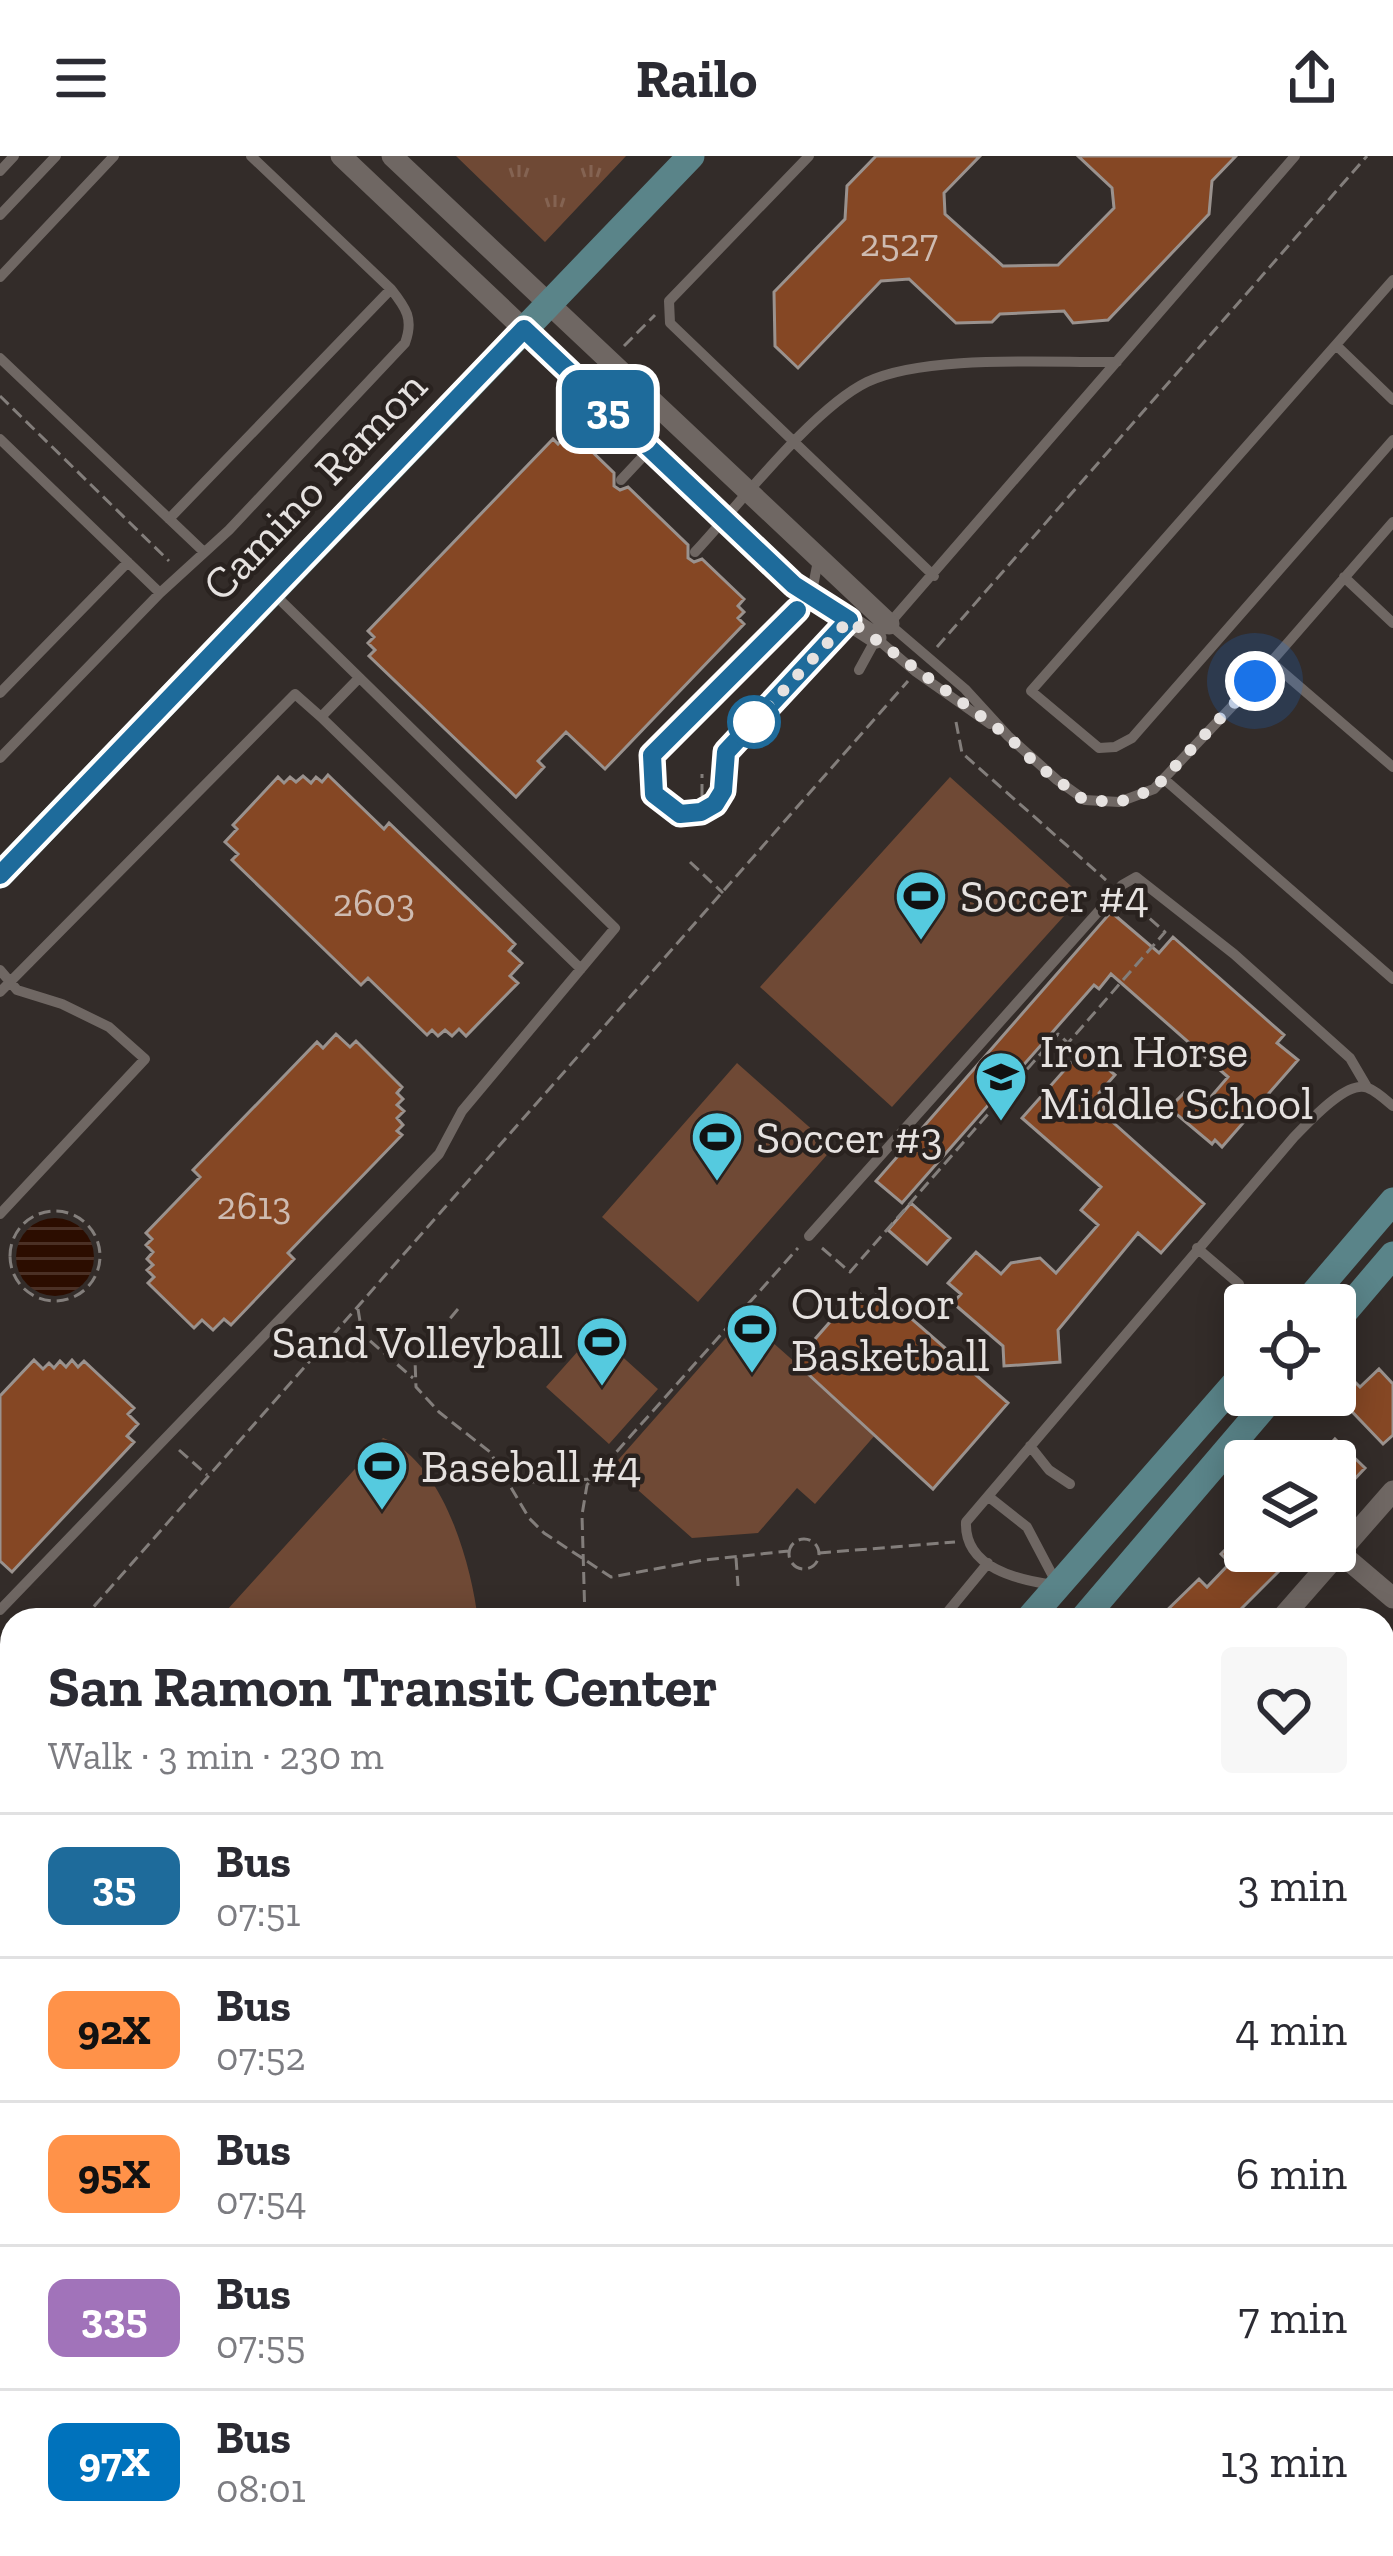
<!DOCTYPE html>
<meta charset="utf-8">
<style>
:root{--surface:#fff;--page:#f7f7f7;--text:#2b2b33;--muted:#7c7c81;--line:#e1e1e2}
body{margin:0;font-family:"Zilla Slab",serif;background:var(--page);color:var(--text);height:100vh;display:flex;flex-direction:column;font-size:45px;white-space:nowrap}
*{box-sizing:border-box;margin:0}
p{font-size:39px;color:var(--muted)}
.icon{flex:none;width:66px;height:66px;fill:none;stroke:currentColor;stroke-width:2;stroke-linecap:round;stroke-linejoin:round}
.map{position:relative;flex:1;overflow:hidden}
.panel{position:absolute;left:0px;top:1452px;width:1395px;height:948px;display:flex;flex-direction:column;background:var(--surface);border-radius:36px 36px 0 0;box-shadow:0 6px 30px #0003}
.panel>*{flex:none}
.badge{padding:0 24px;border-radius:18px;font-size:42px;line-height:78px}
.controls{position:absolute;left:1224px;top:1128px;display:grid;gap:24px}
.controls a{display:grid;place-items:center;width:132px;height:132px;border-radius:12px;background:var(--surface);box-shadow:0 6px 30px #0003;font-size:60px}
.you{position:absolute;width:60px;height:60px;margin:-30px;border:9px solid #fff;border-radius:50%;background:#1a73e8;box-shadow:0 0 0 18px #1a73e833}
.map>.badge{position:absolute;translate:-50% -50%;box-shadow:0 0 0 6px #fff}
.round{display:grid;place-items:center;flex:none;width:126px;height:126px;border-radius:12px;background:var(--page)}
.headline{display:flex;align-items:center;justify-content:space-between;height:204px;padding:0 48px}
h1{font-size:57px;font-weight:700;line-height:90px}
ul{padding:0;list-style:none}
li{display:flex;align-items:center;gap:36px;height:144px;padding:0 48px;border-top:3px solid var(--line)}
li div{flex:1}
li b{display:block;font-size:45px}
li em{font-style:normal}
li .badge{min-width:132px;font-weight:700;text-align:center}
header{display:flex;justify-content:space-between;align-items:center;height:156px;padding:0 48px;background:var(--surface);font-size:54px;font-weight:700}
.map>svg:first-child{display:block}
.green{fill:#6f4935}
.park{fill:url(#park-tufts)}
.water{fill:url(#water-rules)}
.building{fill:#854724;stroke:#9a928e;stroke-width:3}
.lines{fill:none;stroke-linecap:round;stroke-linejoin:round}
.path{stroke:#837e7b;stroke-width:3;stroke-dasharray:12 6;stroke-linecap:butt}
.lane{stroke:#6f6763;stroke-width:10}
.street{stroke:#6f6763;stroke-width:21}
.secondary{stroke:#5a8489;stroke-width:27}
.line-casing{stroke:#fff;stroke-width:27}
.line{stroke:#1e6b9b;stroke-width:18}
.walk{stroke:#e6e2e0;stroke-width:12;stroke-dasharray:0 21.6}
.stop-dot{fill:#fff;stroke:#1e6b9b;stroke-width:6}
.labels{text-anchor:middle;stroke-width:9;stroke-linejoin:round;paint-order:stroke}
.number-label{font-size:39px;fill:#cebbb1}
.street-label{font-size:45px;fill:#e6e2e0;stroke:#29221f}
.poi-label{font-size:45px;fill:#e6e2e0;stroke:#29221f;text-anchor:start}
</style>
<header><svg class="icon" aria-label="menu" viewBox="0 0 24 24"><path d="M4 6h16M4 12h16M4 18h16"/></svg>Railo<svg class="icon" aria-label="share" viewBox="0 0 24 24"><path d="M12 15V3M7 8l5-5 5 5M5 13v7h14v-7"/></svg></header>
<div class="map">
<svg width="1393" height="2400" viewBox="0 0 1393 2400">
<defs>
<pattern id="park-tufts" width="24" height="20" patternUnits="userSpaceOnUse" patternTransform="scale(3)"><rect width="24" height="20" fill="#6f4935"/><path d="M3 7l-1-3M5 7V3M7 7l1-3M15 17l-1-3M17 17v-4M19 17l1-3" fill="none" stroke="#846352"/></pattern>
<pattern id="water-rules" width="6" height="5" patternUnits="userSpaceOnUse" patternTransform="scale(3)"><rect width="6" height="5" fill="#2c0d00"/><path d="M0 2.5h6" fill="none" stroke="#4b3025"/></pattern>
</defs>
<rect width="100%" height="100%" fill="#332c29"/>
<!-- green -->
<path class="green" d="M 950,621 L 1082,740 L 892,951 L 760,831 Z
M 737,907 L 833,992 L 698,1146 L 602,1061 Z
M 744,1161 L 876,1278 L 815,1348 L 797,1332 L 758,1377 L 692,1382 L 612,1311 Z
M 595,1176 L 658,1233 L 609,1288 L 546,1231 Z
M 383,1282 C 443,1305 471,1407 478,1464 L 218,1464 Z"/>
<!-- park -->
<path class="park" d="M 456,0 L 626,0 L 545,86 Z
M 12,1658 L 12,2388 L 362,2388 L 355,2400 L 0,2400 L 0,1671 Z"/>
<!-- water -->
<path class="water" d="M16 1101a39 39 0 1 1 78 0a39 39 0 1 1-78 0Z"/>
<!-- building -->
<path class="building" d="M 876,0 L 980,0 L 944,37 L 945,58 L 1003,110 L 1058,109 L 1114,52 L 1112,32 L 1078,0 L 1236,0 L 1212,25 L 1209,58 L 1108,164 L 1073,167 L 1064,155 L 1000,158 L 992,166 L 956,167 L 909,123 L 881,125 L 798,212 L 775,190 L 774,136 L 845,63 L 847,30 Z
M 576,280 L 614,317 L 614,330 L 620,334 L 628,331 L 688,389 L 688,402 L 694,406 L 702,403 L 744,443 L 738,450 L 744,456 L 738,462 L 744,468 L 605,613 L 566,576 L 538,605 L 544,611 L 516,641 L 369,500 L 375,494 L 368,487 L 374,481 L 368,475 L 553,283 L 558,288 L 564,281 L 570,287 Z
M 328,619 L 384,673 L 389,667 L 515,788 L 509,795 L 522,807 L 510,820 L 518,827 L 466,880 L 459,873 L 452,880 L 445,874 L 438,880 L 432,874 L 427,879 L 368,822 L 361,829 L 232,704 L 238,698 L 225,686 L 237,673 L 233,669 L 278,621 L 284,627 L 290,621 L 296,626 L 303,620 L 311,627 L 316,621 L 322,626 Z
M 1111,756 L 1159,797 L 1173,781 L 1284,879 L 1277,887 L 1298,904 L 1222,991 L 1215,984 L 1212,988 L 1169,952 L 1184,937 L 1203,950 L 1228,921 L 1111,818 L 1099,833 L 1094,829 L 902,1047 L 876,1025 Z
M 336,878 L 350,891 L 356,885 L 402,931 L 397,937 L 403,943 L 397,949 L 404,955 L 397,962 L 403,969 L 397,975 L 402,979 L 288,1097 L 294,1103 L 231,1169 L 224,1163 L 213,1174 L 202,1164 L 194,1172 L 148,1127 L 154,1121 L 147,1114 L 153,1109 L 147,1103 L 153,1096 L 146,1089 L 152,1083 L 146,1077 L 200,1021 L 193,1014 L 317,886 L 323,892 Z
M 1084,892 L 1115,919 L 1099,937 L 1107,961 L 1204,1048 L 1161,1097 L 1138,1077 L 1058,1174 L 1060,1206 L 1004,1210 L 1003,1190 L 953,1147 L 961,1138 L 948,1127 L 976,1096 L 1001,1118 L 1011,1107 L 1040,1102 L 1056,1117 L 1098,1069 L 1081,1054 L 1101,1031 L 1022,962 Z
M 911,1047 L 950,1082 L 927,1108 L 888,1074 Z
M 857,1135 L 869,1147 L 880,1135 L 1008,1247 L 933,1333 L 795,1206 Z
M 34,1204 L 43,1213 L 49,1207 L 54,1212 L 60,1205 L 66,1211 L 72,1204 L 78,1211 L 84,1205 L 134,1252 L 128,1258 L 138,1268 L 127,1280 L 134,1286 L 12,1416 L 0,1405 L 0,1240 Z
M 1379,1213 L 1393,1228 L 1393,1279 L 1383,1288 L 1338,1241 L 1354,1225 L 1360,1231 Z
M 1335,1283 L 1365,1312 L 1335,1344 L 1335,1305 L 1315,1305 Z
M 1245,1374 L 1245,1395 L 1259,1395 L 1279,1415 L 1230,1464 L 1157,1464 L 1199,1423 L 1207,1431 L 1230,1407 L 1221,1398 Z"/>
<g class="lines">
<!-- path -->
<path class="path" d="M 624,190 L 655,159
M 0,240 L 169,405
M 937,491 L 1367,0
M 956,566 L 962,597 L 1106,724
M 702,640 L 702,618
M 690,706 L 723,737
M10 1100a45 45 0 1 1 90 0a45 45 0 1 1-90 0Z
M 822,1092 L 850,1116 L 1058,878 L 1068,887 L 1165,776 L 1131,746
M 358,1153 L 362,1178 L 413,1222
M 458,1153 L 415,1204 L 416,1231 L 439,1256 L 490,1296 L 529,1362 L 544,1377 L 611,1421 L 704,1404 L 789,1395
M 329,1184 L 360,1179
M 179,1294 L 207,1319
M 511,1327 L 592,1323
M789 1398a15 15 0 1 1 30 0a15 15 0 1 1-30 0Z
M 819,1397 L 955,1386
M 736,1402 L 738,1430
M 82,1464 L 908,525
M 585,1464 L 582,1359 L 587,1329 L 798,1092
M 0,1558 L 12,1544
M 0,2120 L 12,2100
M 0,2234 L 12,2245
M 77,2388 L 89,2400
M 50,2400 L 61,2388"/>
<!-- lane -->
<path class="lane" d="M 809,0 L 669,145 L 670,167 L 934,420
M 0,15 L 14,0
M 0,59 L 56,0
M 0,121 L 114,0
M 1393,124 L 1031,535 L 1099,592 L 1115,591 L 1132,582 L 1393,284
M 1336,189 L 1393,244
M 0,202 L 204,396
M 0,283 L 160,437
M 621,324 L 650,293
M 169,363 L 391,133
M 695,396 C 739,349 812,253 867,226 C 926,198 1049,207 1117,206
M 818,405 L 811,440 L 652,599 L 654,639 L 680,658 L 702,656 L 715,648 L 723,635 L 726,595 L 849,465
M 1344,421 L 1393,467
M 889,468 L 965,533 L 1008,580 L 1057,624 L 1085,644 L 1119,646 L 1154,633 L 1238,544 L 1393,366
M 888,469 L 1295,0
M 876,482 L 916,516 L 990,568
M 1271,506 L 1393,611
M 859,514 L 876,483
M 358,523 L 321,561 L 581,813
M 0,537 L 128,406
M 0,602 L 160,437 L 229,374 L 405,187 C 414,163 406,152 391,133 L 251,0
M 1164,623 L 1393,823
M 0,814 L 17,834 L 62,848 L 109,871 L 145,903 L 0,1058
M 0,836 L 295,538 L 321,561
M 809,1080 L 1122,729 L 1136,721 L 1234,798 L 1350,902 L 1367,931
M 1197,1092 L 1239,1128
M 1030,1290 L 1049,1314 L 1070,1328
M 989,1341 L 1027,1371 L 1056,1426
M 1054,1429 C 1018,1424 964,1412 966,1366 L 1294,981 C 1308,967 1347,923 1368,932 C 1376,935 1386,944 1393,950
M 0,1454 L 439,998 L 462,955 L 615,772 L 272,436
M 941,1464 L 988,1407
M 244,2400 L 249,2388"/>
<!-- street -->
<path class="street" d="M 341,0 L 794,429 L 876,482
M 392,0 L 889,468
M 1340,1397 L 1393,1442
M 1280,1464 L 1393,1335
M 1383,1949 L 1393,1935
M 1383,2003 L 1393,1989
M 1383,2368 L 1393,2365
M 429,2388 L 451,2400
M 954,2388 L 974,2400
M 1063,2400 L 1071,2388
M 1113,2400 L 1121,2388"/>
<!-- secondary -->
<path class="secondary" d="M 0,719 L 691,0
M 1304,1149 L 1393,1045
M 1335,1167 L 1393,1099
M 1028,1464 L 1245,1216
M 1082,1464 L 1274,1239
M 1383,1754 L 1393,1762
M 385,2400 L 392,2388
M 423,2400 L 430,2388"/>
</g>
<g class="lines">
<!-- line casing -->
<g class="line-casing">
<path id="line" d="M 0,719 L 524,173 L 794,429 L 849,464 L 726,596 L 723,635 L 715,648 L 701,656 L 680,658 L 654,638 L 652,599 L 797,454"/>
</g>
<!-- line -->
<use href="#line" class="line"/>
<!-- walk -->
<path class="walk" d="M 754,566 L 849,464 L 1008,580 L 1036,608 L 1084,644 L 1119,646 L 1154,633 L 1255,525"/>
</g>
<!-- icons -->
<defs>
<g id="stadium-pin" transform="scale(2.7)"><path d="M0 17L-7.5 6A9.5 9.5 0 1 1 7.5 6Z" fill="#55cadf" stroke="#29221f"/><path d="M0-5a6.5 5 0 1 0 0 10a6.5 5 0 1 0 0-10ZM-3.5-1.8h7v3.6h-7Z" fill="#111"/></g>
<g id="school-pin" transform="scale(2.7)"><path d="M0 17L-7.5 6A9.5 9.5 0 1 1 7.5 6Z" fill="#55cadf" stroke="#29221f"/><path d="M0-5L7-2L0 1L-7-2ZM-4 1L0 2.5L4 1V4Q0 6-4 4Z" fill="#111"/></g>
</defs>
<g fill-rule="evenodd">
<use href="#stadium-pin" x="921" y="740"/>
<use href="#school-pin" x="1001" y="921"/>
<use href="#stadium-pin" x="717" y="981"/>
<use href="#stadium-pin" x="752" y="1173"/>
<use href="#stadium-pin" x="602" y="1186"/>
<use href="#stadium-pin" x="382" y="1310"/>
</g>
<!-- markers -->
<circle class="stop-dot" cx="754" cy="566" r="24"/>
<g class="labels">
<!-- number labels -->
<g class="number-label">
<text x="899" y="100">2527</text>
<text x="374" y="760">2603</text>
<text x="254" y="1063">2613</text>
</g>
<!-- street labels -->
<g class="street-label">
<text transform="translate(314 329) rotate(-46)" y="16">Camino Ramon</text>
</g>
<!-- poi labels -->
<g class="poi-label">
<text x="960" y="756">Soccer #4</text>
<text x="1040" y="911">Iron Horse<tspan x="1040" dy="52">Middle School</tspan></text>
<text x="756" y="997">Soccer #3</text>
<text x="791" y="1163">Outdoor<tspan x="791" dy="52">Basketball</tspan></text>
<text x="563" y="1202" text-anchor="end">Sand Volleyball</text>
<text x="421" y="1326">Baseball #4</text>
</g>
</g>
</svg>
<div class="controls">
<a><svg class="icon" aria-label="locate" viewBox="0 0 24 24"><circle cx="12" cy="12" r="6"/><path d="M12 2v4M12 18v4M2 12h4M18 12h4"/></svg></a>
<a><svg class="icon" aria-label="layers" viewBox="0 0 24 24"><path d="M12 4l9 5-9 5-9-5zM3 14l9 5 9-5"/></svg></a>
</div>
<div class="you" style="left:1255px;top:525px"></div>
<b class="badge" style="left:608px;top:253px;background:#1e6b9b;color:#fff">35</b>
<section class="panel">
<div class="headline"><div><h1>San Ramon Transit Center</h1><p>Walk · 3 min · 230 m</p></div><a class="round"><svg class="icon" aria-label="heart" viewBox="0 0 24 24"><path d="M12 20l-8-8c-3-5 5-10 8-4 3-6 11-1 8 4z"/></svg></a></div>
<ul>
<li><span class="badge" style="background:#1e6b9b;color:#fff">35</span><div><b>Bus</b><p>07:51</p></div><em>3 min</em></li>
<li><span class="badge" style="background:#ff9249;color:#111">92X</span><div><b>Bus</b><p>07:52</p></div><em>4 min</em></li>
<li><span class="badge" style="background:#ff9249;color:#111">95X</span><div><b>Bus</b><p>07:54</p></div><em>6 min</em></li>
<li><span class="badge" style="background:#a173ba;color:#fff">335</span><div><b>Bus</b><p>07:55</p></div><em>7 min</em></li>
<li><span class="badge" style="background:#0072bc;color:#fff">97X</span><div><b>Bus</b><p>08:01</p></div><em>13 min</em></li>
</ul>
</section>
</div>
